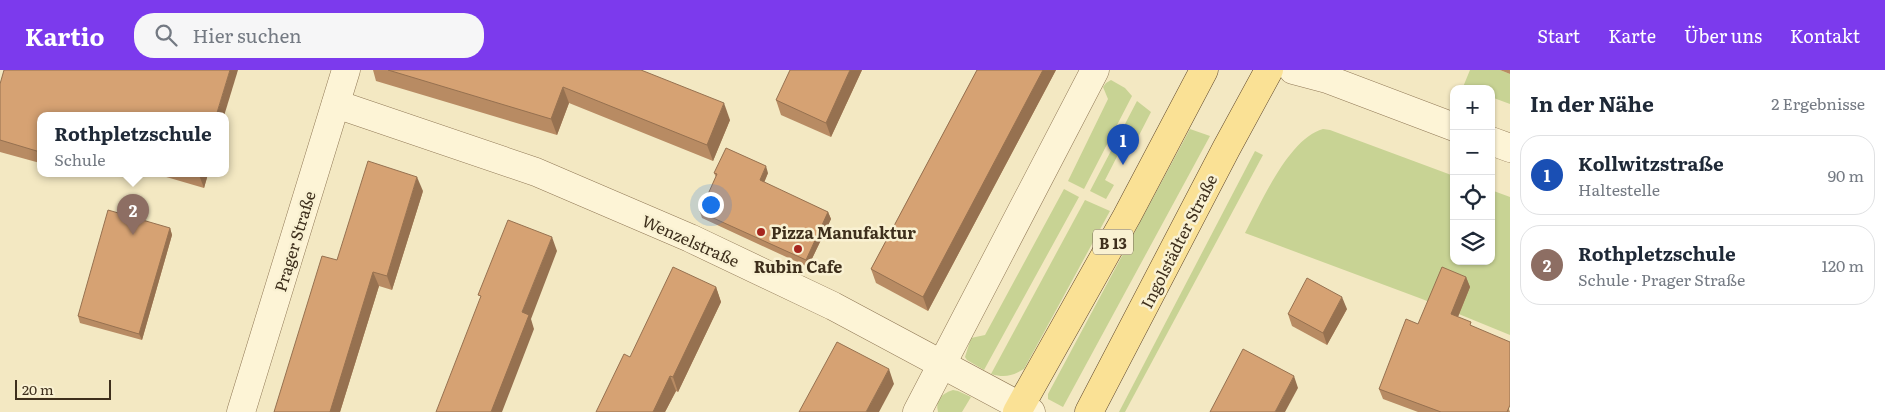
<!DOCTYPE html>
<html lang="de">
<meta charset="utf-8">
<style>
body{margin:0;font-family:Literata,serif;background:#f6f6f7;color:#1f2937}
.controls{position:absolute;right:15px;top:15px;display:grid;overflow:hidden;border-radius:10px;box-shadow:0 1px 4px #0004}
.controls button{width:45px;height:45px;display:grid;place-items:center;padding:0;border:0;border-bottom:1px solid #e0e1e3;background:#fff;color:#1f2937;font:25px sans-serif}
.scale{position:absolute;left:15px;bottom:12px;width:96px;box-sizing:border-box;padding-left:5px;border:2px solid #3e2f1c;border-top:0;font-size:14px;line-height:18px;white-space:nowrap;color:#3e2f1c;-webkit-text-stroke:4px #f9f1d2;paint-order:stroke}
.you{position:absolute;left:710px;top:134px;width:18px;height:18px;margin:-12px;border:4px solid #fff;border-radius:50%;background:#1a73e8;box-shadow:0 0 0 8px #1a73e833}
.badge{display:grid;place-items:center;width:32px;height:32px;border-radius:50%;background:#7c3aed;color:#fff;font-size:16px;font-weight:700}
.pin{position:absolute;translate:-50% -41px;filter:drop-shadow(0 1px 2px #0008)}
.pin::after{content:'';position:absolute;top:26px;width:18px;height:15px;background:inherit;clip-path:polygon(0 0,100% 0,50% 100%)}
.popup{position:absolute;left:37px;top:42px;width:192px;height:65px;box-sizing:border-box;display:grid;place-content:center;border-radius:10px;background:#fff;filter:drop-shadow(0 1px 4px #0005);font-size:16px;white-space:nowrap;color:#747a83}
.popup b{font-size:19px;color:#1f2937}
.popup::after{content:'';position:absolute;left:50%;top:100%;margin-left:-10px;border:10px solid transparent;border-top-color:#fff}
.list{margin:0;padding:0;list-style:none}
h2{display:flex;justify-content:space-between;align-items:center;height:65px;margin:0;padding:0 20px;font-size:21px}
h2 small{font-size:16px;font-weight:400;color:#747a83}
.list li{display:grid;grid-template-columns:32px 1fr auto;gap:15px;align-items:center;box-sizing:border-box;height:80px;margin:0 10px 10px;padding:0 10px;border:1px solid #e0e1e3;border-radius:20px}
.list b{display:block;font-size:19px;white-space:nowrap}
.list p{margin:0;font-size:16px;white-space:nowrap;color:#747a83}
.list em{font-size:16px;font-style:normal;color:#747a83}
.icon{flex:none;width:28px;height:28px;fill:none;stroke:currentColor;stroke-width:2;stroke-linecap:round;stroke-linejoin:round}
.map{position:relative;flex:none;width:1510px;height:342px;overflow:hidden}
header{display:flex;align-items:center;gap:30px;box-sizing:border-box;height:70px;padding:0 25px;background:#7c3aed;color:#fff}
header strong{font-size:24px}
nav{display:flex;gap:28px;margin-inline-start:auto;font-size:18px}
.search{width:350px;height:45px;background:#f6f6f7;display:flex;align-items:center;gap:12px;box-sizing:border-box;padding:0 18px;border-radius:20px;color:#747a83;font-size:19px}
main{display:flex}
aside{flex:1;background:#fff}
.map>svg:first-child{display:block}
.green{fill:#c8d394}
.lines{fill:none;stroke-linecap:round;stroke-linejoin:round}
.street-casing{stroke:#907856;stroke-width:29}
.primary-casing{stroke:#5d452b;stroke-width:29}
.street{stroke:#fdf4d6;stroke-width:28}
.primary{stroke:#fae195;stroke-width:28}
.wall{fill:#b88b63}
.shaded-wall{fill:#967150}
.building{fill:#d6a273;stroke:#967150}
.poi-dot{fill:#a6261f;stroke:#f9f1d2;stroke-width:2}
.labels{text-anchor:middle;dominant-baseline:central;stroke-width:5;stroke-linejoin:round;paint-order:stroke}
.shield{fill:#f9f1d2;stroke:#766953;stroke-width:1}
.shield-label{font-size:15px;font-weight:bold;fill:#3e2f1c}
.poi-label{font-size:16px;font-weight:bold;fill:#3e2f1c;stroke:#f9f1d2;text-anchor:start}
.street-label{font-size:16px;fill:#3e2f1c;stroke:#f9f1d2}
</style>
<header>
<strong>Kartio</strong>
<div class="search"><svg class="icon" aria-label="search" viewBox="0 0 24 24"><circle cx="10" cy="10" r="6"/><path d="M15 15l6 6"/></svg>Hier suchen</div>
<nav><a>Start</a><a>Karte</a><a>Über uns</a><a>Kontakt</a></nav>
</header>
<main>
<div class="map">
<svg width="1510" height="342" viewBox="0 0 1510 342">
<rect width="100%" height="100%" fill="#f3e8c2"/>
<!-- green -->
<g class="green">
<path d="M 1470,0 L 1500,0 L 1510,4 L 1510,34 L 1491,27 L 1491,19 L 1468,19 L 1463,17 Z"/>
<path d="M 1111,10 L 1125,18 L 1132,26 L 1084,119 L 1068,111 L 1108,29 L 1103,17 L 1106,13 Z"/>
<path d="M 1137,31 L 1151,42 L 1133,77 L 1124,73 L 1105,110 L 1114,115 L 1106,129 L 1090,121 Z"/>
<path d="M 1190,59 L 1210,66 L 1063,337 L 1048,329 L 1048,324 Z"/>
<path d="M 1323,59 L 1330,60 L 1454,106 L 1454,191 L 1491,191 L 1491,120 L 1510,127 L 1510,265 L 1422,229 L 1245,163 C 1261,133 1289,68 1323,59 Z"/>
<path d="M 1255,81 L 1263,85 L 1125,342 L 1119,342 Z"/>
<path d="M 1064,119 L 1079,127 L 984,300 L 967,290 L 965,287 L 971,268 L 985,265 Z"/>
<path d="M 1085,130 L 1110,141 L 1024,299 C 1012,306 1005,308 991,304 Z"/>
<path d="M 953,320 L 958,321 L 971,327 L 962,342 L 938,342 C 935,330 941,324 953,320 Z"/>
</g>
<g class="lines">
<defs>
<g id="street">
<path d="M 1293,0 L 1327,9 L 1454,57"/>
<path d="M 336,34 L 536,102 L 690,168 L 833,236 L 1031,342"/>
<path d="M 1491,71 L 1510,78"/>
<path d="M 241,342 L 346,0"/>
<path d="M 917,342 L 1095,0"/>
</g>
<g id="primary">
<path d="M 1017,342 L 1127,146 L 1204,0"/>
<path d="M 1089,342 L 1226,79 L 1269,0"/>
</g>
</defs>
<!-- street casing -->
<use href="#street" class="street-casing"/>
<!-- primary casing -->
<use href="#primary" class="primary-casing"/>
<!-- street -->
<use href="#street" class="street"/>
<!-- primary -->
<use href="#primary" class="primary"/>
</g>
<!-- wall -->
<g class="wall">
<path d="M 373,0 L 641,0 L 730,50 L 713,91 L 569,33 L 557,65 L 376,11 Z"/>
<path d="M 862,0 L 831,67 L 781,45 L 776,30 Z"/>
<path d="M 977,0 L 1056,0 L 928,241 L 876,213 L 871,199 Z"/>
<path d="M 1500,0 L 1510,0 L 1510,4 Z"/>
<path d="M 0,14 L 40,46 L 40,93 L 0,82 Z"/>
<path d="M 714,103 L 768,103 L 764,113 L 828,142 L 831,149 L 808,197 L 702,148 L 700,142 L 716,107 Z"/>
<path d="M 78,104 L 90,104 L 89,107 Z"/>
<path d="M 156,104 L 208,104 L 204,118 Z"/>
<path d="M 423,121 L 392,220 L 379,216 L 340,342 L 274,342 Z"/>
<path d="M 170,158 L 172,165 L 142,270 L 80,253 L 78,246 Z"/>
<path d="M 1466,207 L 1470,217 L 1458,247 L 1472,256 L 1510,342 L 1418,342 L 1383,329 L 1379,319 Z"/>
<path d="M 716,217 L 721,232 L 678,322 L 676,321 L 665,342 L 596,342 Z"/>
<path d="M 1347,239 L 1327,275 L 1292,256 L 1288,244 Z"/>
</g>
<!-- shaded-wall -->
<g class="shaded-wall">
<path d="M 230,0 L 238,0 L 224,46 L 216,46 Z"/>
<path d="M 850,0 L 862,0 L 831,67 L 826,53 Z"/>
<path d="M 1043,0 L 1056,0 L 928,241 L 923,227 Z"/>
<path d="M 563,17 L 569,33 L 557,65 L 551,49 Z"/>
<path d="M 724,33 L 730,50 L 713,91 L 707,75 Z"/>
<path d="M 766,96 L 768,103 L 762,117 L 760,110 Z"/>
<path d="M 200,104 L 208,104 L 204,118 L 199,105 Z"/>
<path d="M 417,107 L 423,121 L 392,220 L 387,206 Z"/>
<path d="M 828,142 L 831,149 L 808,197 L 806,190 Z"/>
<path d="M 170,158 L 172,165 L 142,270 L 139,264 Z"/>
<path d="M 552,167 L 557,181 L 531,249 L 534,259 L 502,342 L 491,342 L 522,242 Z"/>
<path d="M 373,202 L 379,216 L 340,342 L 330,342 Z"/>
<path d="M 1466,207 L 1470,217 L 1455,254 L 1451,244 Z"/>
<path d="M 716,217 L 721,232 L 678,322 L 673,307 Z"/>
<path d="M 1342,227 L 1347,239 L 1327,275 L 1323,263 Z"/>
<path d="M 889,299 L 894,314 L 879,342 L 866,342 Z"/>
<path d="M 670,306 L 676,321 L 665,342 L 653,342 Z"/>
<path d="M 1294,306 L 1298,318 L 1285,342 L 1275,342 Z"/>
</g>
<!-- building -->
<g class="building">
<path d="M 4,0 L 230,0 L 216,46 L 40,46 L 40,82 L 0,70 L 0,14 Z"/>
<path d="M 388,0 L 641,0 L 724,33 L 707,75 L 563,17 L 551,49 Z"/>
<path d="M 790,0 L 850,0 L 826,53 L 776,30 Z"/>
<path d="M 977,0 L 1043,0 L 923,227 L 871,199 Z"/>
<path d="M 726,78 L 766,96 L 760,110 L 828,142 L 806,190 L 700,142 L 717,104 L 714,103 Z"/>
<path d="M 368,91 L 417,107 L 387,206 L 373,202 L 330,342 L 274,342 L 322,186 L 337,190 Z"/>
<path d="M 108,140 L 170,158 L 139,264 L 78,246 Z"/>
<path d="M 508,150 L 552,167 L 522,242 L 529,245 L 491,342 L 436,342 L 481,226 L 478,225 Z"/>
<path d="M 673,197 L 716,217 L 673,307 L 670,306 L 653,342 L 596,342 L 624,284 L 630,287 Z"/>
<path d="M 1442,197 L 1466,207 L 1451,244 L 1471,252 L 1470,255 L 1510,272 L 1510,335 L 1507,342 L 1441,342 L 1379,319 L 1406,249 L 1418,254 Z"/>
<path d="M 1307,208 L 1342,227 L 1323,263 L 1288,244 Z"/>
<path d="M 837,272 L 889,299 L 866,342 L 799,342 Z"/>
<path d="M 1243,279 L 1294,306 L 1275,342 L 1210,342 Z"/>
</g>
<!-- markers -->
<g class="poi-dot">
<circle cx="761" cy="162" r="5"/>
<circle cx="798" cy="179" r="5"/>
</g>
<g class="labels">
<!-- shield labels -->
<rect class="shield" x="1093" y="159.5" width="40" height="25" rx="4"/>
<g class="shield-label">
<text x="1113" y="172">B 13</text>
</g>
<!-- poi labels -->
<g class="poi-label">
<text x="771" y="162">Pizza Manufaktur</text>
<text x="798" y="196" text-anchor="middle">Rubin Cafe</text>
</g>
<!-- street labels -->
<g class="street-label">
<text transform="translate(691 170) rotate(24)">Wenzelstraße</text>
<text transform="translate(294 171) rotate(-73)">Prager Straße</text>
<text transform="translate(1178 171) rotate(-63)">Ingolstädter Straße</text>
</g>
</g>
</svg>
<div class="controls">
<button>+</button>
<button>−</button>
<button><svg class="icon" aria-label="locate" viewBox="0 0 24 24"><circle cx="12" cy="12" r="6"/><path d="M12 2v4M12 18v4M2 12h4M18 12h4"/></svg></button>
<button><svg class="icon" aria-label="layers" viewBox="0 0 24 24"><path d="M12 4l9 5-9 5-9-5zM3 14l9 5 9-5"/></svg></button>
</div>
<div class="scale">20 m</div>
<div class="you"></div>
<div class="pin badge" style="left:1123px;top:95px;background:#1a4fb4">1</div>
<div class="pin badge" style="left:133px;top:165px;background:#8d6e63">2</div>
<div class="popup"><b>Rothpletzschule</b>Schule</div>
</div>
<aside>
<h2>In der Nähe<small>2 Ergebnisse</small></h2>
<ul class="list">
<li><span class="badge" style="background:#1a4fb4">1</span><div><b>Kollwitzstraße</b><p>Haltestelle</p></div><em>90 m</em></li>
<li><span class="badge" style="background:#8d6e63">2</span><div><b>Rothpletzschule</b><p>Schule · Prager Straße</p></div><em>120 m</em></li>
</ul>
</aside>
</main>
